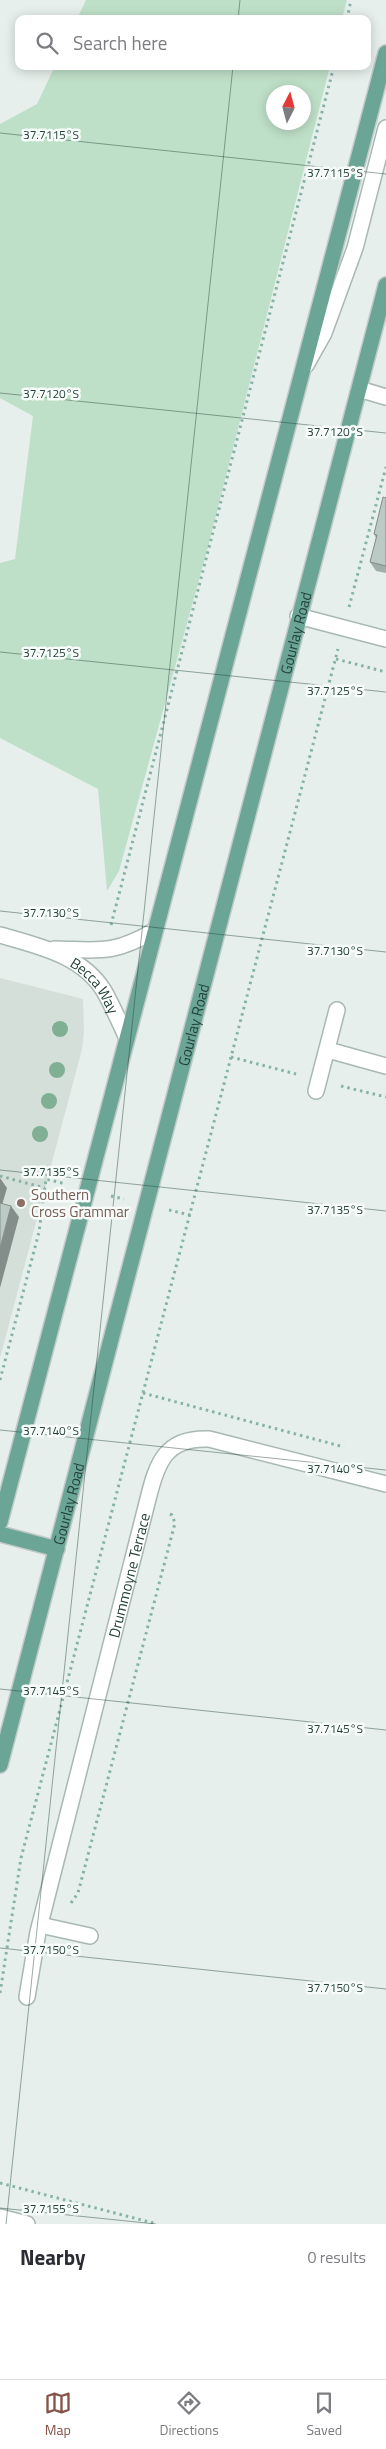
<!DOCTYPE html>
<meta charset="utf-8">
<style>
body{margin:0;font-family:"Titillium Web",sans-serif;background:#f7f7f7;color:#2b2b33}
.compass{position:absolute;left:266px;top:85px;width:45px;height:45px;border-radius:50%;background:#fff;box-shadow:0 2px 12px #0003;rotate:6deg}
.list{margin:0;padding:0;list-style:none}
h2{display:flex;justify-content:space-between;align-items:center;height:65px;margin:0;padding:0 20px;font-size:21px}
h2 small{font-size:16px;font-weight:400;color:#7c7c81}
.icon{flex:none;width:28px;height:28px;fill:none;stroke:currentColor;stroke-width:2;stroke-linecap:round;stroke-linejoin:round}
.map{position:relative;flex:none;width:386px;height:2224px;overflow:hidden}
.search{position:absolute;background:#fff;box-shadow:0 2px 12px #0003;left:15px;right:15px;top:15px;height:55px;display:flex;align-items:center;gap:12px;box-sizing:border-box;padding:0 18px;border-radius:10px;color:#7c7c81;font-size:19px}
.sheet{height:155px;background:#fff}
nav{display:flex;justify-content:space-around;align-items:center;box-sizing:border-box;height:70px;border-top:1px solid #e1e1e2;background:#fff;font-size:14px;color:#7c7c81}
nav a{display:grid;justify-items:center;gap:2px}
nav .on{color:#855347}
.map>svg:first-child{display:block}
.built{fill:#d4dfda}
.green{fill:#bfe0c8;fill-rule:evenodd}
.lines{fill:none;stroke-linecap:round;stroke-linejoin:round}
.minor-casing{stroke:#a8b8b2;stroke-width:18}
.major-casing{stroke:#c2cac8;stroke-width:18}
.path{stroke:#86b3a5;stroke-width:3;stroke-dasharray:2.5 4;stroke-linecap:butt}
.minor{stroke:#fff;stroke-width:15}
.major{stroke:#6aa596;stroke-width:15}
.tree{fill:#80af93}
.wall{fill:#a1aea9}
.shaded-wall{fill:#838d89}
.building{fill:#bbcac4;stroke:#838d89}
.ticks{fill:none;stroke:#24423a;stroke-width:1;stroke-opacity:0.45}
.education-dot{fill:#8d6e63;stroke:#f7fbf9;stroke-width:2}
.labels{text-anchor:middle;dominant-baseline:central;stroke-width:5;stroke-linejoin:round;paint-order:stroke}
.street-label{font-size:15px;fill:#24423a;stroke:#f7fbf9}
.education-label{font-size:15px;fill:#785e54;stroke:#f7fbf9;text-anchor:start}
.ticks-label{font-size:12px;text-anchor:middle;fill:#24423a;stroke:#f7fbf9;stroke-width:5;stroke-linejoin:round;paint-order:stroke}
</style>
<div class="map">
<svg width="386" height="2224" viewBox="0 0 386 2224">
<rect width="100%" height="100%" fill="#e6efeb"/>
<!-- built -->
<path class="built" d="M 0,978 L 83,999 L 84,1032 L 82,1049 L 0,1358 Z"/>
<!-- green -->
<g class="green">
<path d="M 86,0 L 347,0 L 342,19 L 77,19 Z"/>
<path d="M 55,66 L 330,66 L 208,547 L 119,871 L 107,891 L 98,789 L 0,738 L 0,563 L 15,559 L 33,416 L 0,398 L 0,124 L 37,104 ZM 274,92 L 304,92 L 304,122 L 274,122 Z"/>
</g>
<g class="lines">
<defs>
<g id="minor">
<path d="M 306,365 L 324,333 L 355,248 L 386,128"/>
<path d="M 359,389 L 386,397"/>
<path d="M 298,616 L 386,639"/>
<path id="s1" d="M 0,935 C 38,946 82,955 104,991 C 112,1005 119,1021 126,1036"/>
<path d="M 54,949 C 100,950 112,955 154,931"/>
<path d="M 328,1050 L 386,1066"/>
<path d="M 316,1091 L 337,1010"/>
<path d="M 40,1925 L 90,1936"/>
<path id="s2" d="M 27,1997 L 38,1932 L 148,1499 C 157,1462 166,1437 209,1439 L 386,1484"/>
<path d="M 0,2217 L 27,2224"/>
</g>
<g id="major">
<path d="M 0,1522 L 386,53"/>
<path d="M 0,1534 L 57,1549"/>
<path id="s3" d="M 0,1765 L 386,285"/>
</g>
</defs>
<!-- minor casing -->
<use href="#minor" class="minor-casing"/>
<!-- major casing -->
<use href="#major" class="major-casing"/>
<!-- path -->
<g class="path">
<path d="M 347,19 L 351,0"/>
<path d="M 349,607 L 386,467"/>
<path d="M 336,659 L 386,672"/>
<path d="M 111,925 L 334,66"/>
<path d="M 231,1057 L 296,1074"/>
<path d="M 341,1086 L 386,1097"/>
<path d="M 0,1176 L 45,1188"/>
<path d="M 111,1196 L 124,1199"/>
<path d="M 169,1210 L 190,1215"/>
<path d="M 0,1380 L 39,1232 L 46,1179 L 66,1184"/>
<path d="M 143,1393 L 344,1447"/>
<path d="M 71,1903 L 78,1893 L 175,1523 L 172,1515 L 167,1513"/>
<path d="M 0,1993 L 21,1858 L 338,649"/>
<path d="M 0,2183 L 157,2224"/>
</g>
<!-- minor -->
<use href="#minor" class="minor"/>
<!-- major -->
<use href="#major" class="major"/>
</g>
<!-- trees -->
<g class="tree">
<circle cx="60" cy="1029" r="8"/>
<circle cx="57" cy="1070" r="8"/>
<circle cx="49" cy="1101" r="8"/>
<circle cx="40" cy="1134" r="8"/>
</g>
<!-- wall -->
<path class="wall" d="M 386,498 L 386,573 L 376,571 L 370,562 L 376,538 L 374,534 Z"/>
<!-- shaded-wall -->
<g class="shaded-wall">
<path d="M 0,1178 L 7,1188 L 0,1212 Z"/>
<path d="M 11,1206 L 19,1217 L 0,1288 L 0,1248 Z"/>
</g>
<!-- building -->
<g class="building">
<path d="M 383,497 L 386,498 L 386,566 L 370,562 L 377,535 L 374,534 Z"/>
<path d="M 0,1203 L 11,1206 L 0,1248 Z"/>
</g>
<!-- ticks -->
<path class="ticks" d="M 238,19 L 240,0M 0,133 L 386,174M 0,393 L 386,433M 0,652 L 386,692M 0,911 L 386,952M 0,1170 L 386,1211M 0,1430 L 386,1470M 0,1689 L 386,1730M 0,1948 L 386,1989M 0,2208 L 156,2224M 6,2224 L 233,66"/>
<!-- markers -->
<circle class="education-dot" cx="21" cy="1203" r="5"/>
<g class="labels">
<!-- street labels -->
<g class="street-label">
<text stroke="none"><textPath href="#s3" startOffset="1170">Gourlay Road</textPath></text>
<text stroke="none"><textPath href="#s1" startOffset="111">Becca Way</textPath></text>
<text stroke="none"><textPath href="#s3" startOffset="765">Gourlay Road</textPath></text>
<text stroke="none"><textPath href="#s3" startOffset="270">Gourlay Road</textPath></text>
<text stroke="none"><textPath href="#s2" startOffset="434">Drummoyne Terrace</textPath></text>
</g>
<!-- education labels -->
<g class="education-label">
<text x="31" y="1194">Southern<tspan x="31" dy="17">Cross Grammar</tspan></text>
</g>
</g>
<g class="ticks-label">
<text x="51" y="139">37.7115°S</text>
<text x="335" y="177">37.7115°S</text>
<text x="51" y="398">37.7120°S</text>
<text x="335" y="436">37.7120°S</text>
<text x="51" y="657">37.7125°S</text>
<text x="335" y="695">37.7125°S</text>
<text x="51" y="917">37.7130°S</text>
<text x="335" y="955">37.7130°S</text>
<text x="51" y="1176">37.7135°S</text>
<text x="335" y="1214">37.7135°S</text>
<text x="51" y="1435">37.7140°S</text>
<text x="335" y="1473">37.7140°S</text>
<text x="51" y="1695">37.7145°S</text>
<text x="335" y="1733">37.7145°S</text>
<text x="51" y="1954">37.7150°S</text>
<text x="335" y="1992">37.7150°S</text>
<text x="51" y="2213">37.7155°S</text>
</g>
</svg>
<svg class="compass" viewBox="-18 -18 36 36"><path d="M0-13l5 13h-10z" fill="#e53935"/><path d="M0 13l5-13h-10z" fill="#7c7c81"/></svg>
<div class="search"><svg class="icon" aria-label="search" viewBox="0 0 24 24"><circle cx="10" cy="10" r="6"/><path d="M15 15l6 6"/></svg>Search here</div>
</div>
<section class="sheet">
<h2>Nearby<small>0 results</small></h2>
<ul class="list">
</ul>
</section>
<nav>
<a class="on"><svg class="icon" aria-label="map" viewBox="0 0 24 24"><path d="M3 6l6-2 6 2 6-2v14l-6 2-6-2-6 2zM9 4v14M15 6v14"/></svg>Map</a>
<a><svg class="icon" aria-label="directions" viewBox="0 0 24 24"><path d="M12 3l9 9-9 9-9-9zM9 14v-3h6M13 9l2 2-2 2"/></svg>Directions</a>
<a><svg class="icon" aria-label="saved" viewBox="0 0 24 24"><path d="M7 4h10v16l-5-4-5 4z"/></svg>Saved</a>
</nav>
